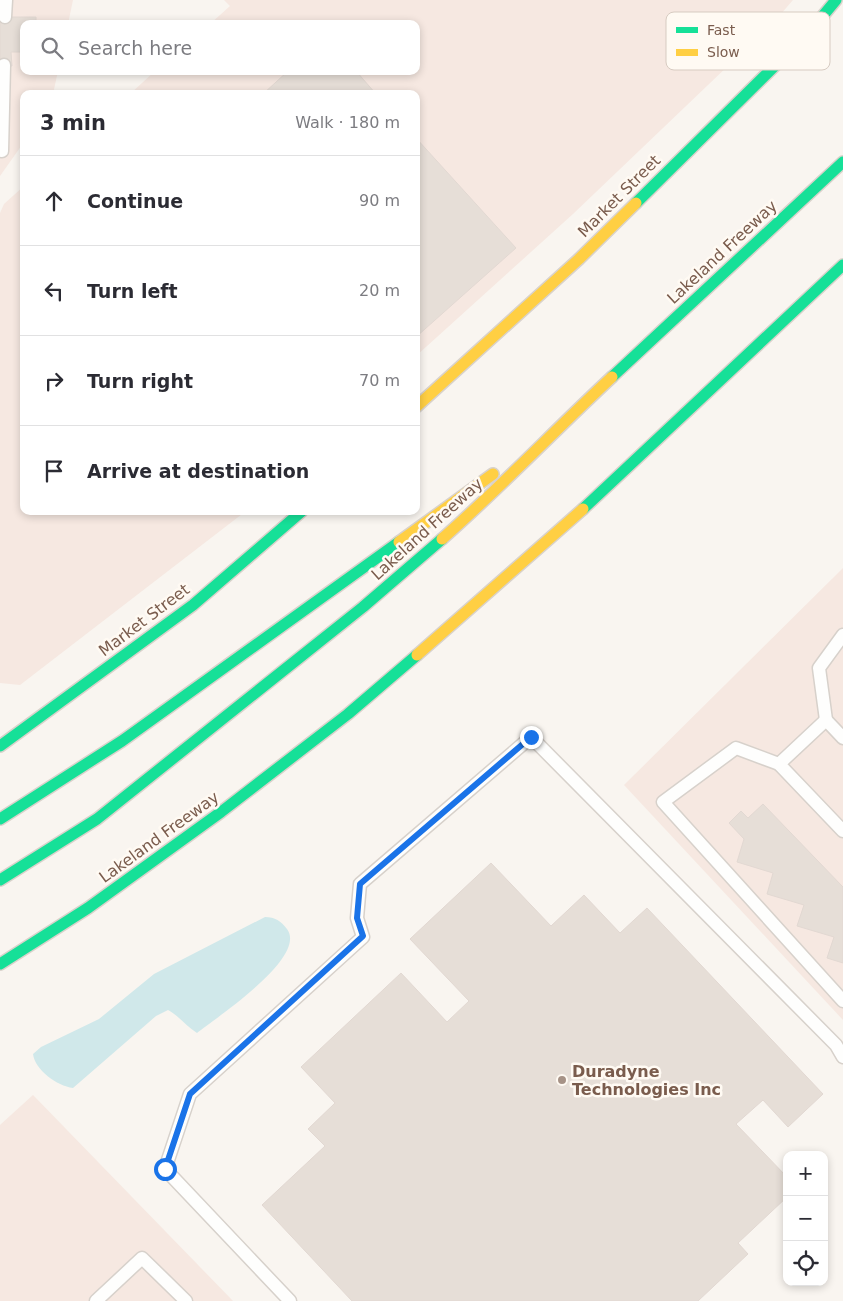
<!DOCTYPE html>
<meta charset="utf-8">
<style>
body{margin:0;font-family:"DejaVu Sans",sans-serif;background:#f7f7f7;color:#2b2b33}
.controls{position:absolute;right:15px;bottom:15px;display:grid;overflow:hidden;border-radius:10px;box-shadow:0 2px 8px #0003}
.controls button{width:45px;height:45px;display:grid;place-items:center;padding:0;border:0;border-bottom:1px solid #e1e1e2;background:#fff;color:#2b2b33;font:25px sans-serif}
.stop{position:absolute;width:15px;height:15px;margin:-11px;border:4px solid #1a73e8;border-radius:50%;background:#fff}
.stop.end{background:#1a73e8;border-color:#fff;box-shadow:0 1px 5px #0008}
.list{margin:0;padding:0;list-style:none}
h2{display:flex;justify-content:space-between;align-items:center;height:65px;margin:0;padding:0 20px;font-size:21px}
h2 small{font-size:16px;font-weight:400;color:#7c7c81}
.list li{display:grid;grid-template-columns:32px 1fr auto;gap:15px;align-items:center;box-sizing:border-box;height:90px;padding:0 20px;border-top:1px solid #e1e1e2}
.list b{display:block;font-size:19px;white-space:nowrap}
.list em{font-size:16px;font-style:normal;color:#7c7c81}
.icon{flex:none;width:28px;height:28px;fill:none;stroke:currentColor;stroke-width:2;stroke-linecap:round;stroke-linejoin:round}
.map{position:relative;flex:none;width:843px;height:1301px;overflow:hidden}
.search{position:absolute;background:#fff;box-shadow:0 2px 8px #0003;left:20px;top:20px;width:400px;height:55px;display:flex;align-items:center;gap:12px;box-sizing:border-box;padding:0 18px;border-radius:10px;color:#7c7c81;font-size:19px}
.panel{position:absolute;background:#fff;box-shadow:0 2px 8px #0003;left:20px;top:90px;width:400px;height:425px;border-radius:10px}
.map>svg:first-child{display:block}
.commercial{fill:#f6e8e1}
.water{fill:#d0e8ea}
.building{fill:#e6ded7;stroke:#e2d8d2}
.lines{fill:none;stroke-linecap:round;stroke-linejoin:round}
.lane-casing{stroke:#d7d1cb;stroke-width:15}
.fast-casing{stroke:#d9d2cb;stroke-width:14}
.slow-casing{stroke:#d9d2cb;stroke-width:14}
.lane{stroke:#fefefd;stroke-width:12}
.fast{stroke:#16e098;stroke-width:11}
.slow{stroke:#ffcf43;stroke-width:11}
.route{stroke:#1a73e8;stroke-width:6}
.poi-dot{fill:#a69286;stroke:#fffaf3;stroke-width:2}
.labels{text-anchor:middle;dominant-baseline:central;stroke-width:5;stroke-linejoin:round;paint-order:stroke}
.street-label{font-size:16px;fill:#7a5c4d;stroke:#fffaf3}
.poi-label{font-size:16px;font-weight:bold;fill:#7a5c4d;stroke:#fffaf3;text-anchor:start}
.key{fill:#fffaf3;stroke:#d7cbc1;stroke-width:1}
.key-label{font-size:14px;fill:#7a5c4d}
</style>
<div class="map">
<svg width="843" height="1301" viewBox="0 0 843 1301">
<rect width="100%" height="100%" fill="#f9f5f0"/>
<!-- commercial -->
<g class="commercial">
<path d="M 0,0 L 73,0 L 68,24 L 24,24 L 24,71 L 58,71 L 53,94 L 24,94 L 24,142 L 0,176 Z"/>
<path d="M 224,0 L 793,0 L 774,22 L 573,214 L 416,356 L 416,94 L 130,94 L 155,71 L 416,71 L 416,24 L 210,24 L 230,6 Z"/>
<path d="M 24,186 L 24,511 L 246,511 L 20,685 L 0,683 L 0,213 L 4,204 Z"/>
<path d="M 843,568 L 843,1020 L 624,785 Z"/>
<path d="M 33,1095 L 233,1301 L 0,1301 L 0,1125 Z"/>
</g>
<!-- water -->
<path class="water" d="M 265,917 C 275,917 281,921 287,929 C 308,957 216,1018 197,1033 C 186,1026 179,1016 168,1010 L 156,1016 L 73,1088 C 57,1086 35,1070 33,1054 L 41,1047 L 99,1019 L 154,974 Z"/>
<!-- building -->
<g class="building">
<path d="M 0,17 L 36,17 L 36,24 L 24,24 L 24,52 L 11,52 L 12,66 L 0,65 Z"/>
<path d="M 288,71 L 356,71 L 376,94 L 263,94 Z"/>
<path d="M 416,138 L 516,248 L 416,337 Z"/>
<path d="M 763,804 L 843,887 L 843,963 L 827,958 L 834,937 L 797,926 L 804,905 L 767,894 L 773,873 L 737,862 L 744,839 L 729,823 L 741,811 L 748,818 Z"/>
<path d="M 491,863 L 551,926 L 584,895 L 620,933 L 647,908 L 823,1094 L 788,1127 L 763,1100 L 736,1124 L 787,1177 L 787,1197 L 738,1243 L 748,1254 L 698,1301 L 352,1301 L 262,1205 L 325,1146 L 308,1129 L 335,1103 L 301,1067 L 401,973 L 447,1022 L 469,1001 L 410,939 Z"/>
</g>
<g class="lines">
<defs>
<g id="lane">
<path d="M 5,17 L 6,0"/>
<path d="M 2,151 L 4,65"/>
<path d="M 826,720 L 819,668 L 843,635"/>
<path d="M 843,738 L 826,720 L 779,764 L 843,831"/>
<path d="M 779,764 L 736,748 L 663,802 L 843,1001"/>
<path d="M 96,1301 L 142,1258 L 186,1301"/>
<path d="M 290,1301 L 165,1169 L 190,1094 L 363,937 L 357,918 L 360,884 L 531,737 L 836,1045 L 843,1057"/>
</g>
<g id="fast">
<path d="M 636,203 L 812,29 L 836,0"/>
<path d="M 612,377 L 843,162"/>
<path d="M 583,509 L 843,265"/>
<path d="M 0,746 L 193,605 L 302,511"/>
<path d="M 0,819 L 122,741 L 399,542"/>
<path d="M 0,880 L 97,819 L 363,607 L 442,539"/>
<path d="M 0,964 L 88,908 L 221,812 L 348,714 L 417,655"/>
</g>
<g id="slow">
<path d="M 416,407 L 579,259 L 636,203"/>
<path d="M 442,539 C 501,487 555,430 612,377"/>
<path d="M 399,542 L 493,474"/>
<path d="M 417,655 L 583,509"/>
</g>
</defs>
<!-- lane casing -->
<use href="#lane" class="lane-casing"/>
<!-- fast casing -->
<use href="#fast" class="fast-casing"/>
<!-- slow casing -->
<use href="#slow" class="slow-casing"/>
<!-- lane -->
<use href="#lane" class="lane"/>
<!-- fast -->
<use href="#fast" class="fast"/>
<!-- slow -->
<use href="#slow" class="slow"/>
</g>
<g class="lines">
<!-- route -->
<path class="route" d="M 165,1169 L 190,1094 L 363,936 L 357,918 L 360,884 L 531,737"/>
</g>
<!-- markers -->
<circle class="poi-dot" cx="562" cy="1080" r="5"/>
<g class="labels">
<!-- street labels -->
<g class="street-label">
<text transform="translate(619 196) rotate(-45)">Market Street</text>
<text transform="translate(722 252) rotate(-43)">Lakeland Freeway</text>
<text transform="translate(427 529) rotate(-42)">Lakeland Freeway</text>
<text transform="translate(144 620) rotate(-37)">Market Street</text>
<text transform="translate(159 837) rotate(-36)">Lakeland Freeway</text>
</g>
<!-- poi labels -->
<g class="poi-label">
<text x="572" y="1071">Duradyne<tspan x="572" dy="18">Technologies Inc</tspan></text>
</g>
</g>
<!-- legend -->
<rect x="666" y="12" width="164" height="58" rx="8" class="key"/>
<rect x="676" y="27" width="22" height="6" fill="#16e098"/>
<rect x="676" y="49" width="22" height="7" fill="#ffcf43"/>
<g class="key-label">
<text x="707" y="35">Fast</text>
<text x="707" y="57">Slow</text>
</g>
</svg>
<div class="controls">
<button>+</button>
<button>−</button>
<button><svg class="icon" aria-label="locate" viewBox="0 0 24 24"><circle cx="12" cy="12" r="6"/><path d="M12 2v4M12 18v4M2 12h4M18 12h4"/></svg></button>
</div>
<div class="stop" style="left:165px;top:1169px"></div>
<div class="stop end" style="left:531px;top:737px"></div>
<div class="search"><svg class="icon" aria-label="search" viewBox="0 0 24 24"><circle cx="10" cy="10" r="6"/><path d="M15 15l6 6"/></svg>Search here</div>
<section class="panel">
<h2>3 min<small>Walk · 180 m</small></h2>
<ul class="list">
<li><svg class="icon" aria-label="ahead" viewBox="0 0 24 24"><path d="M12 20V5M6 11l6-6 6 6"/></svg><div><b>Continue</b></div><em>90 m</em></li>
<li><svg class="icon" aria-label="left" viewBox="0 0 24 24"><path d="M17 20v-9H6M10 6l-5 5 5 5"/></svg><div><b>Turn left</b></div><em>20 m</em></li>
<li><svg class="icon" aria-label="right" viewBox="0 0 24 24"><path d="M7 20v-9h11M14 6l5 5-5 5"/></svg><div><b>Turn right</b></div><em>70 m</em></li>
<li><svg class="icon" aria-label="arrive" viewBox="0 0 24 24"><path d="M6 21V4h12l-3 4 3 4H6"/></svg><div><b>Arrive at destination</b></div></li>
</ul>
</section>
</div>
